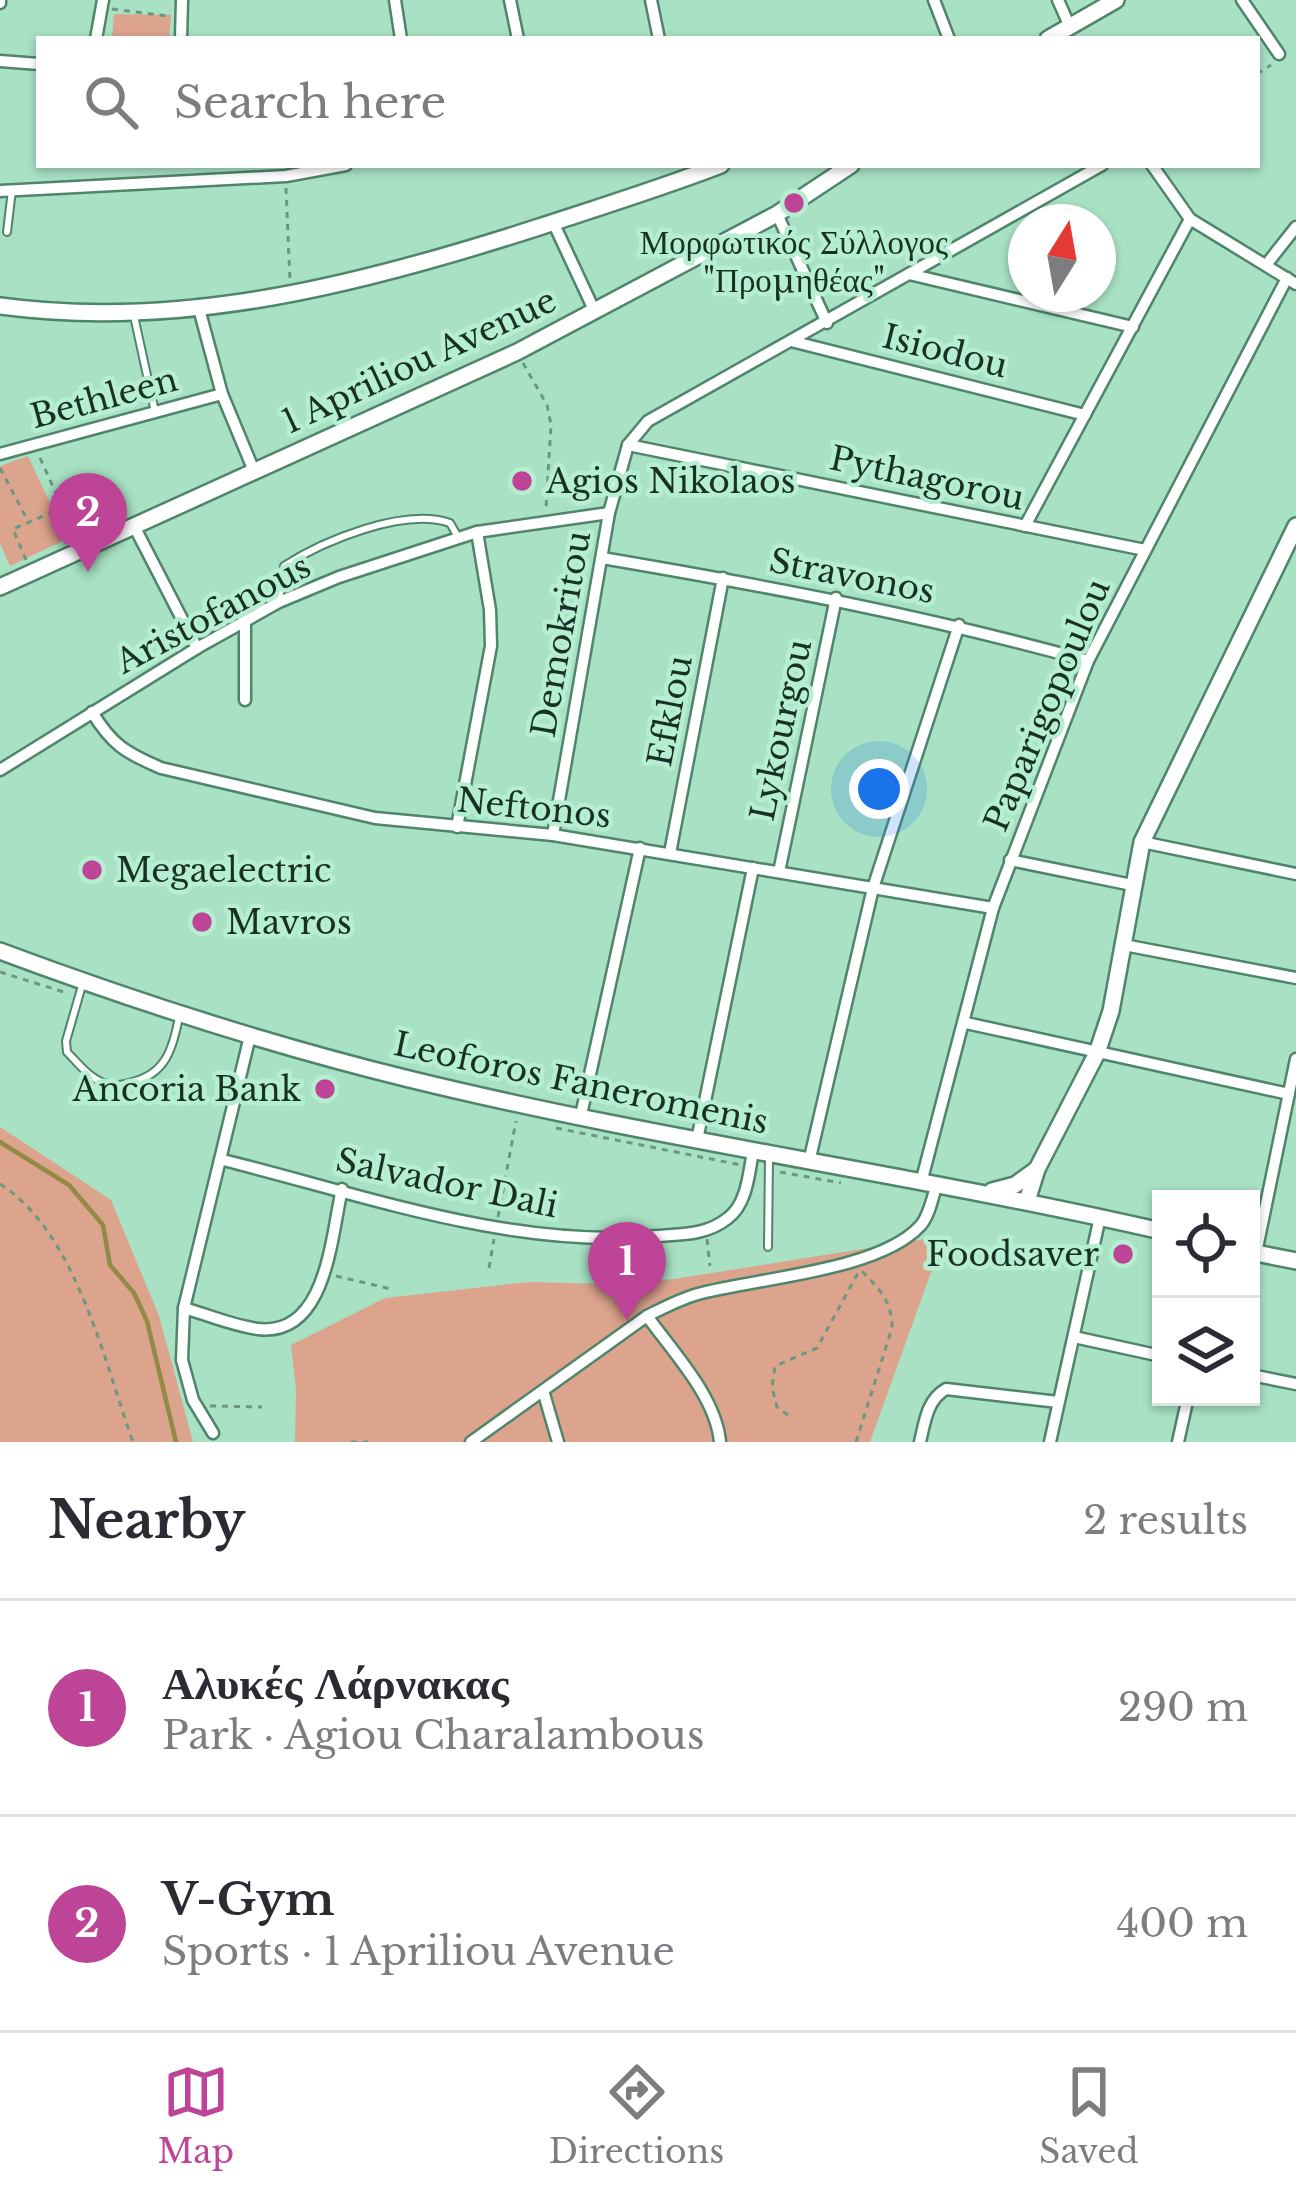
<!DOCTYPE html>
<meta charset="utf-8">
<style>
body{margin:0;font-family:"Libre Baskerville",serif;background:#f7f7f7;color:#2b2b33}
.controls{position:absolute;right:36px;bottom:36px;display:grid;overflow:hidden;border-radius:0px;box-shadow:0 3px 9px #0004}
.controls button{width:108px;height:108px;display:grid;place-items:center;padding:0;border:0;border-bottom:3px solid #e1e1e2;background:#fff;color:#2b2b33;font:60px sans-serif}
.compass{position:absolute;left:1008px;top:204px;width:108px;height:108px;border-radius:50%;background:#fff;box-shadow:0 3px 9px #0004;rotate:11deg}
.you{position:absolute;left:879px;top:789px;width:42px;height:42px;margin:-30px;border:9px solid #fff;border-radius:50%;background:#1a73e8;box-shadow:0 0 0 18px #1a73e833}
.badge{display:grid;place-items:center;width:78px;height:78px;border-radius:50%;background:#be4497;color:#fff;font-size:39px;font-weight:700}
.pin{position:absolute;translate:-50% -99px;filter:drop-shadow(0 3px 6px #0008)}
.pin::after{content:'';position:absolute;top:63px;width:42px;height:36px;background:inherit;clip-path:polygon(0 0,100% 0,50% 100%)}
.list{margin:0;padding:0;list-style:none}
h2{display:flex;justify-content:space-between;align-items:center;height:156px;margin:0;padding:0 48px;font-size:51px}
h2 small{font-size:39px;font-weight:400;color:#7c7c81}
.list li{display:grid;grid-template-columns:78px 1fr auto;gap:36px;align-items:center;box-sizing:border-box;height:216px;padding:0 48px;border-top:3px solid #e1e1e2}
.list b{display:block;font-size:45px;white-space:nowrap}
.list p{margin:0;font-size:39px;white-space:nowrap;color:#7c7c81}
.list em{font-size:39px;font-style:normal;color:#7c7c81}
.icon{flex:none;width:66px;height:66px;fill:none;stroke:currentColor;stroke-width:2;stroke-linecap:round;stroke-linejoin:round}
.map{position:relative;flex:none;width:1296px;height:1442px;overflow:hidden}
.search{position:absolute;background:#fff;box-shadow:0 3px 9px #0004;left:36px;right:36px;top:36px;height:132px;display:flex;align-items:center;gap:30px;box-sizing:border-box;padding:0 42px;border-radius:0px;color:#7c7c81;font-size:45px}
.sheet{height:588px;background:#fff}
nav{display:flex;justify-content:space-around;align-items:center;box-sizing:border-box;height:168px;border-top:3px solid #e1e1e2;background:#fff;font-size:33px;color:#7c7c81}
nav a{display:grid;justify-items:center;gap:6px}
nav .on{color:#be4497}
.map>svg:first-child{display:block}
.green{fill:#dca38d}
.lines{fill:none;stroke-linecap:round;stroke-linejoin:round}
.stream{stroke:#938a46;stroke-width:4.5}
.lane-casing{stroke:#4f856b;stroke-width:10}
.street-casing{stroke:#4f856b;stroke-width:15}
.secondary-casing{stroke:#4f856b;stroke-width:20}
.path{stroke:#6c9782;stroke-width:3;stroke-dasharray:6 6;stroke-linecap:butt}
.lane{stroke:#fff;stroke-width:6}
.street{stroke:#fff;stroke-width:10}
.secondary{stroke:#fff;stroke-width:15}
.poi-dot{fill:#be4497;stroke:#b5eed1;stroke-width:4.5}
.labels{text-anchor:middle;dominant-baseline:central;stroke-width:9;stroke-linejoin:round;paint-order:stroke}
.poi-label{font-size:33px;fill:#193025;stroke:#b5eed1;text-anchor:start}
.street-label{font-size:33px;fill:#193025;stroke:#b5eed1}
</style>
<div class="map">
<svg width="1296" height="1442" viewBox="0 0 1296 1442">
<rect width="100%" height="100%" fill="#a8e1c4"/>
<!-- green -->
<g class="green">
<path d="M 114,14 L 171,15 L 169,39 L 112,39 Z"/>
<path d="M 28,456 L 67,539 L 10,566 L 0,543 L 0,466 Z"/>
<path d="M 0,1127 L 111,1200 L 159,1316 L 193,1442 L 0,1442 Z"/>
<path d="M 944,1236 L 870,1442 L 295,1442 L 296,1389 L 291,1345 L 385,1298 L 529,1282 L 608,1284 L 674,1279 Z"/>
</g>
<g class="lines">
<!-- stream -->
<path class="stream" d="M 0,1142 L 69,1185 L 103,1225 L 110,1265 L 134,1293 L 147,1321 L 176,1442"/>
<defs>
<g id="lane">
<path d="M 7,232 L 12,190"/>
<path d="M 134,316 L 155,412"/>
<path d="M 279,599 L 284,566 C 323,541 404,507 450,523 L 458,537"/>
<path d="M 83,982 L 66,1041 L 67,1052 C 78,1063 89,1078 104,1083 C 114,1087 122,1085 132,1082 C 166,1074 173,1048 179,1017"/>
<path d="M 768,1247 L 769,1157"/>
</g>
<g id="street">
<path d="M 395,0 L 401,39"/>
<path d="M 510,0 L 518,39"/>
<path d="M 651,0 L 659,39"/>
<path d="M 934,0 L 949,39"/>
<path d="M 1058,0 L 1070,27"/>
<path d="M 1242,0 L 1279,54"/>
<path d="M 0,3 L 0,0"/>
<path d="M 96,39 L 103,0"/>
<path d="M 181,39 L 182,0"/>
<path d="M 0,61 L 39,64"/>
<path d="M 1152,165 L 1190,219 L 1296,284"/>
<path d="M 0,191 L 286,176 L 346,165"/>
<path d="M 777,214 L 827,323"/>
<path d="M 553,222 L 595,312"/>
<path d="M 1266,265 L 1296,227"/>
<path d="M 909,274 L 1133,327"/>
<path d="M 198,305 L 222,394 L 254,471"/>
<path d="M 791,341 L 1085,415"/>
<path d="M 628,445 L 1145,550"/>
<path d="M 0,454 L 222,394"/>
<path d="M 134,526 L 197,648"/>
<path d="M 1025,526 L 1190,219"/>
<path d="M 602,558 C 767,586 927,616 1088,661"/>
<path d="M 245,700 L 245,621"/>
<path d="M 92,712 C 112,745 126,753 161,768 L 375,818 L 553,835 L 993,908"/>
<path d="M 0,770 L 197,648 L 279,602 L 339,577 L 477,532 L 609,513"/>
<path d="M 457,827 L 491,646 L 490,610 L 477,532"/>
<path d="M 553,835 L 609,513 L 628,445 L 648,421 L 1102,165"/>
<path d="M 1142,842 L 1296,874"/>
<path d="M 670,853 L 723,578"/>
<path d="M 1010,860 L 1132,885"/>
<path d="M 779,872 L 836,598"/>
<path d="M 1124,945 L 1296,978"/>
<path d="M 966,1023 L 1289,1094"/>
<path d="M 581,1115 L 640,848"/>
<path d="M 697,1140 L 753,868"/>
<path d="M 223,1160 C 364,1195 511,1249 658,1236 C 683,1234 707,1235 728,1218 C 747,1204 749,1173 753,1151"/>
<path d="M 809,1162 L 873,888 L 959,625"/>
<path d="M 922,1179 L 993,908 L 1088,661 L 1287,278"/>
<path d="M 1256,1253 L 1296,1059"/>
<path d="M 184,1308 C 208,1315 234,1326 258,1329 C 327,1337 331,1236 342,1189"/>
<path d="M 647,1316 C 673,1352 716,1397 720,1442"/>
<path d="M 1074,1337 L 1161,1356"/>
<path d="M 1251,1375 L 1296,1384"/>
<path d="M 544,1394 L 558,1442"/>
<path d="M 213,1433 L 193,1400 L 182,1360 L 184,1308 L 250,1036"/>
<path d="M 471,1442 L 647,1316 C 663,1308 680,1299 698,1294 C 756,1278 879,1271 920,1226 C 929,1217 933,1196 937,1183"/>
<path d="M 920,1442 C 925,1421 927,1400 946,1389 L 1058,1402"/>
<path d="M 1050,1442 L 1100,1217"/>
<path d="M 1178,1442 L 1188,1397"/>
</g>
<g id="secondary">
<path d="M 1048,39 L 1116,0"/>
<path d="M 0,306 C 183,331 366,283 539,227 C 600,207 661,188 721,165"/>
<path d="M 0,587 L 517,352 L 777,214 L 851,165"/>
<path d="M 0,951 C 134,1001 270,1045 409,1079 C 658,1140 912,1174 1161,1231"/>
<path d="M 992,1191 L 1015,1185 L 1037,1169"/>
<path d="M 1027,1201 L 1037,1169 L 1097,1053 L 1111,1011 L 1142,842 L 1296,526"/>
<path d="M 1251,1252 L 1296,1261"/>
</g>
</defs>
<!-- lane casing -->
<use href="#lane" class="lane-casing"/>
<!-- street casing -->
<use href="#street" class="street-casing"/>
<!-- secondary casing -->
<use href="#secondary" class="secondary-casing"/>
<!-- path -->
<g class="path">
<path d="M 112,9 L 168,16"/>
<path d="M 1257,74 L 1271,65"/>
<path d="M 286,188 L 290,281"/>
<path d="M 523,363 L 547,405 L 551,425 L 546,508"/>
<path d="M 40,458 L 76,537"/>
<path d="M 0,468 L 28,521"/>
<path d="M 26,560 L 13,529 L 50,513 L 61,541"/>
<path d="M 0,972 L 67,993"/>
<path d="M 556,1128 L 741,1165"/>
<path d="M 780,1172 L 841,1183"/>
<path d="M 0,1184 C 76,1232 104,1361 133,1442"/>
<path d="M 498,1217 L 516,1121"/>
<path d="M 707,1239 L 710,1266"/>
<path d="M 649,1251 L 651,1274"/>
<path d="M 489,1268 L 494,1239"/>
<path d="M 336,1276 L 391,1289"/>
<path d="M 210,1406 L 262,1407"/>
<path d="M 788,1415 L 777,1407 L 772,1387 L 775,1366 L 817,1348 L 859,1271"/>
<path d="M 351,1442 L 368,1442"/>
<path d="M 856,1442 L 892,1328 C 892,1300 879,1289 860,1269"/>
</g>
<!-- lane -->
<use href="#lane" class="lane"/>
<!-- street -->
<use href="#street" class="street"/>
<!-- secondary -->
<use href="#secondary" class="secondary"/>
</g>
<!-- markers -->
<g class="poi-dot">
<circle cx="794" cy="203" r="12"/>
<circle cx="522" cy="481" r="12"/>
<circle cx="92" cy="870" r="12"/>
<circle cx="202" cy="922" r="12"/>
<circle cx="325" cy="1089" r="12"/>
<circle cx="1123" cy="1254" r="12"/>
</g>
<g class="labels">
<!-- poi labels -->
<g class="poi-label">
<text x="794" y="242" text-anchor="middle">Μορφωτικός Σύλλογος<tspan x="794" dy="38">"Προμηθέας"</tspan></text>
<text x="546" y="481">Agios Nikolaos</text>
<text x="116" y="870">Megaelectric</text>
<text x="226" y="922">Mavros</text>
<text x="301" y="1089" text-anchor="end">Ancoria Bank</text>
<text x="1099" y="1254" text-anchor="end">Foodsaver</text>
</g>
<!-- street labels -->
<g class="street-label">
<text transform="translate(945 351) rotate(14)">Isiodou</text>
<text transform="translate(419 361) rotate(-25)">1 Apriliou Avenue</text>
<text transform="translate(104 398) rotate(-15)">Bethleen</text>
<text transform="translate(927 478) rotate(12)">Pythagorou</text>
<text transform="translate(852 576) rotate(11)">Stravonos</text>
<text transform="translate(213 614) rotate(-28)">Aristofanous</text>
<text transform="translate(561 634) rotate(-80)">Demokritou</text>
<text transform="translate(1047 705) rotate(-67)">Paparigopoulou</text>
<text transform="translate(670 711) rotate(-79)">Efklou</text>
<text transform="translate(781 730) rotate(-78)">Lykourgou</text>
<text transform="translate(534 808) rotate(6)">Neftonos</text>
<text transform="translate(581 1083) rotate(12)">Leoforos Faneromenis</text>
<text transform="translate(447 1183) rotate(12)">Salvador Dali</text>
</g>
</g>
</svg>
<div class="controls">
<button><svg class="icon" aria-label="locate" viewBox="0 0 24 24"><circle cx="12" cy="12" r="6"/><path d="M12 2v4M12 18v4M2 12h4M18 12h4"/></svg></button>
<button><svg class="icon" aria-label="layers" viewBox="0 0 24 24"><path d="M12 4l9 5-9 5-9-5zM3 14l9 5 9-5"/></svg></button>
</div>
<svg class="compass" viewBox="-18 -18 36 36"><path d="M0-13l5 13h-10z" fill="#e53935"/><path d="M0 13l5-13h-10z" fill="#7c7c81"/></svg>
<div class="you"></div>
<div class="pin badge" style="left:627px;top:1321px">1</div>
<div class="pin badge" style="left:88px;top:572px">2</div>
<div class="search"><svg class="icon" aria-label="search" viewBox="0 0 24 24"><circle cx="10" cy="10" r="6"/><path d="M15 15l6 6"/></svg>Search here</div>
</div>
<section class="sheet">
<h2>Nearby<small>2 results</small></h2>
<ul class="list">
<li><span class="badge">1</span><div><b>Αλυκές Λάρνακας</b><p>Park · Agiou Charalambous</p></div><em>290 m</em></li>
<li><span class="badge">2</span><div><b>V-Gym</b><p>Sports · 1 Apriliou Avenue</p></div><em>400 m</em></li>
</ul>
</section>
<nav>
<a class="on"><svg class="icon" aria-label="map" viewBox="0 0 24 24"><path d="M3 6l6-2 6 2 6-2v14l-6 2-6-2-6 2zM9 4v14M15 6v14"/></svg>Map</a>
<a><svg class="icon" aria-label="directions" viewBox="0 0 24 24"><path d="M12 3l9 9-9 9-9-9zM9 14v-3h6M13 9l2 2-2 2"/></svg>Directions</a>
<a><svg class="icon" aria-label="saved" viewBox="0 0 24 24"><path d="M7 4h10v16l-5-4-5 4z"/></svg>Saved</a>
</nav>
